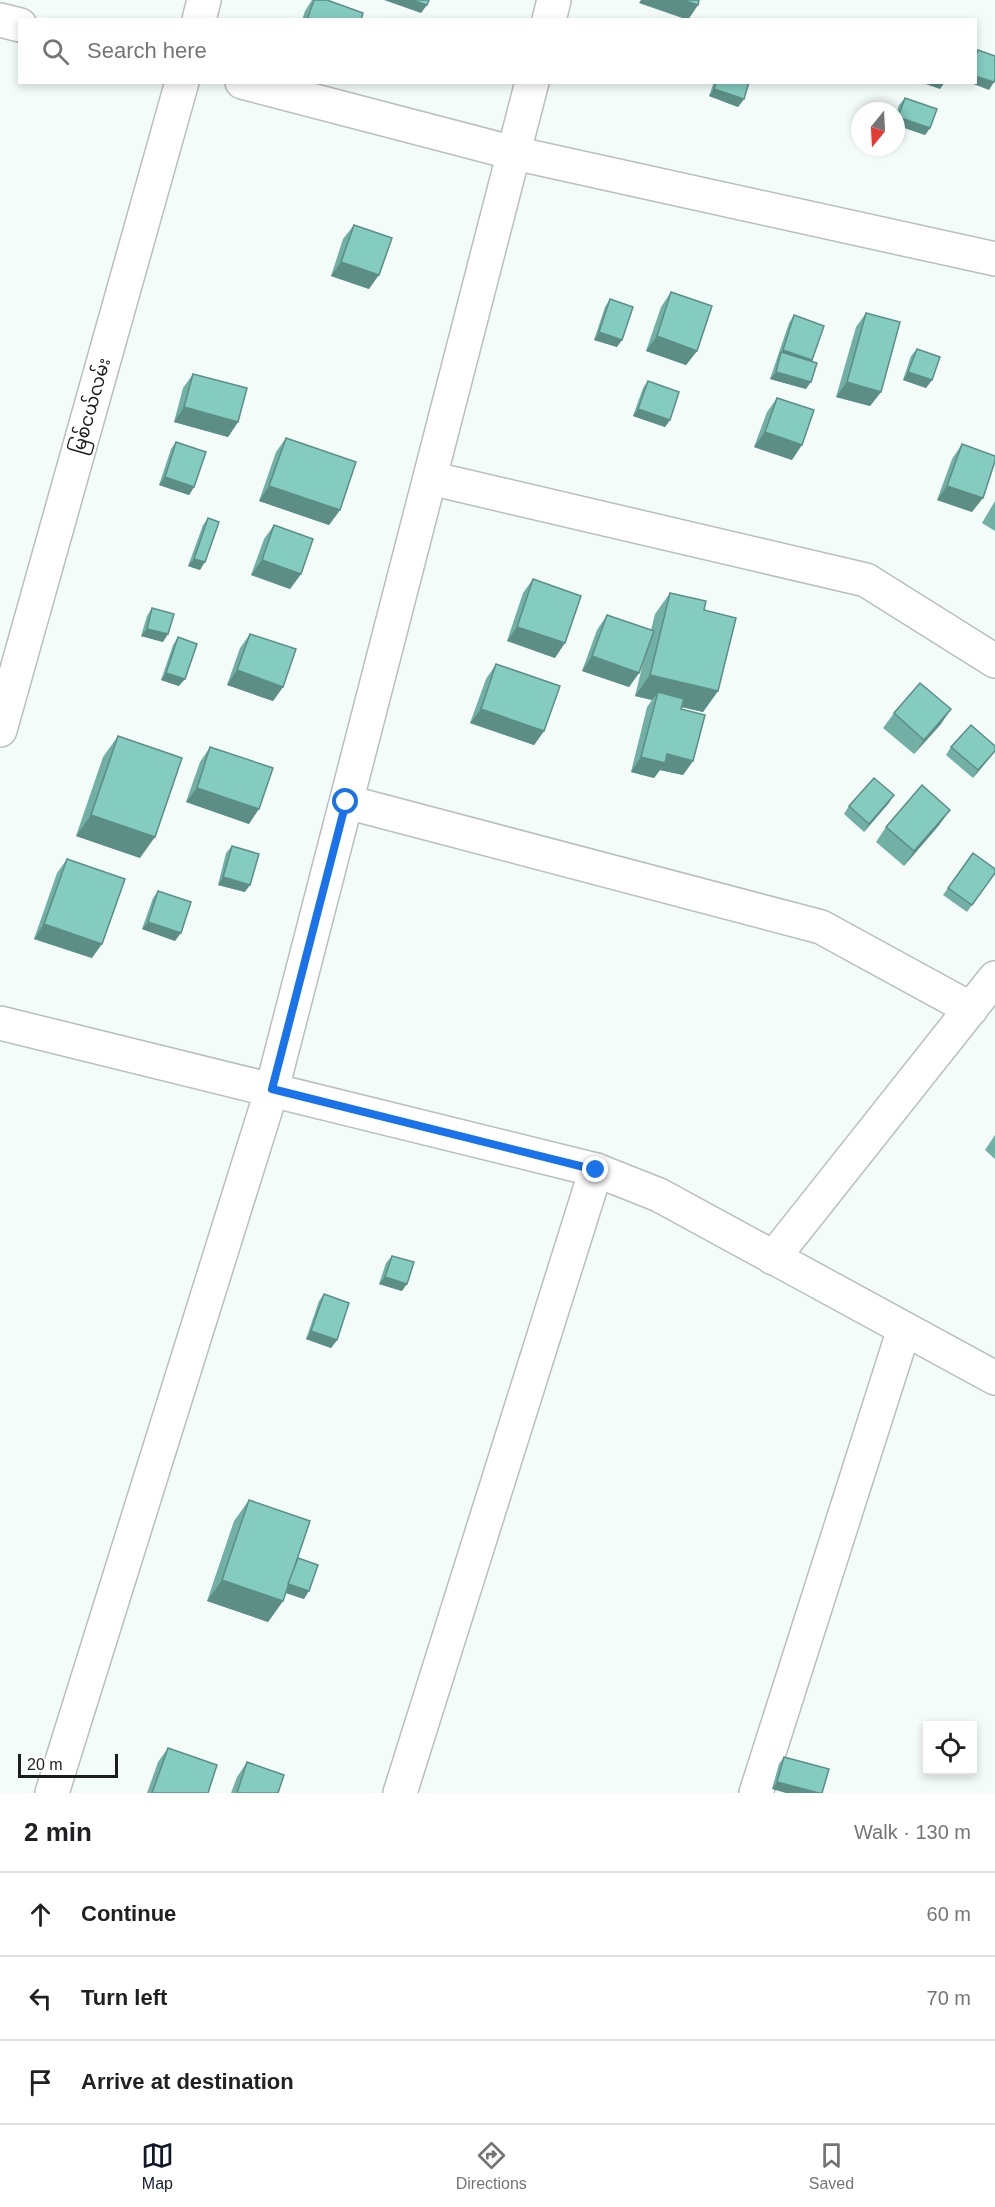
<!DOCTYPE html>
<meta charset="utf-8">
<style>
body{margin:0;font-family:Helvetica,"Noto Sans Myanmar",sans-serif;background:#f2f2f2;color:#202124}
.controls{position:absolute;right:18px;bottom:18px;display:grid;overflow:hidden;border-radius:0px;box-shadow:0 3px 9px #0003}
.controls button{width:54px;height:54px;display:grid;place-items:center;padding:0;border:0;border-bottom:2px solid #e0e0e0;background:#fff;color:#202124;font:30px sans-serif}
.compass{position:absolute;left:851px;top:102px;width:54px;height:54px;border-radius:50%;background:#fff;box-shadow:0 3px 9px #0003;rotate:198deg}
.scale{position:absolute;left:18px;bottom:15px;width:100px;box-sizing:border-box;padding-left:6px;border:3px solid #1b1d1d;border-top:0;font-size:16px;line-height:21px;white-space:nowrap;color:#1b1d1d;-webkit-text-stroke:4px #fff;paint-order:stroke}
.stop{position:absolute;width:18px;height:18px;margin:-14px;border:4px solid #1a73e8;border-radius:50%;background:#fff}
.stop.end{background:#1a73e8;border-color:#fff;box-shadow:0 2px 6px #0008}
.list{margin:0;padding:0;list-style:none}
h2{display:flex;justify-content:space-between;align-items:center;height:78px;margin:0;padding:0 24px;font-size:26px}
h2 small{font-size:20px;font-weight:400;color:#757577}
.list li{display:grid;grid-template-columns:39px 1fr auto;gap:18px;align-items:center;box-sizing:border-box;height:84px;padding:0 24px;border-top:2px solid #e0e0e0}
.list b{display:block;font-size:22px;white-space:nowrap}
.list em{font-size:20px;font-style:normal;color:#757577}
.icon{flex:none;width:33px;height:33px;fill:none;stroke:currentColor;stroke-width:2;stroke-linecap:round;stroke-linejoin:round}
.map{position:relative;flex:none;width:995px;height:1793px;overflow:hidden}
.search{position:absolute;background:#fff;box-shadow:0 3px 9px #0003;left:18px;right:18px;top:18px;height:66px;display:flex;align-items:center;gap:15px;box-sizing:border-box;padding:0 21px;border-radius:0px;color:#757577;font-size:22px}
.sheet{height:330px;background:#fff}
nav{display:flex;justify-content:space-around;align-items:center;box-sizing:border-box;height:84px;border-top:2px solid #e0e0e0;background:#fff;font-size:16px;color:#757577}
nav a{display:grid;justify-items:center;gap:3px}
nav .on{color:#111827}
.map>svg:first-child{display:block}
.lines{fill:none;stroke-linecap:round;stroke-linejoin:round}
.street-casing{stroke:#b8bfbe;stroke-width:36}
.street{stroke:#fff;stroke-width:33}
.wall{fill:#72afa5}
.shaded-wall{fill:#5c8e86}
.building{fill:#84cbc0;stroke:#5c8e86;stroke-width:1.5}
.route{stroke:#1a73e8;stroke-width:8}
.labels{text-anchor:middle;dominant-baseline:central;stroke-width:4.5;stroke-linejoin:round;paint-order:stroke}
.street-label{font-size:18px;fill:#1b1d1d;stroke:#fff}
</style>
<div class="map">
<svg width="995" height="1793" viewBox="0 0 995 1793">
<rect width="100%" height="100%" fill="#f4fcfa"/>
<g class="lines">
<defs>
<g id="street">
<path d="M 0,20 L 20,25"/>
<path d="M 199,20 L 204,0"/>
<path d="M 549,20 L 554,0"/>
<path d="M 242,82 L 514,153 L 995,259"/>
<path d="M 430,478 L 866,580 L 995,661"/>
<path d="M 0,730 L 182,82"/>
<path d="M 347,802 L 821,927 L 971,1009"/>
<path d="M 0,1023 L 596,1170 L 659,1195 L 995,1378"/>
<path d="M 773,1258 L 995,978"/>
<path d="M 52,1793 L 272,1089 L 532,82"/>
<path d="M 400,1793 L 596,1170"/>
<path d="M 756,1793 L 904,1329"/>
</g>
</defs>
<!-- street casing -->
<use href="#street" class="street-casing"/>
<!-- street -->
<use href="#street" class="street"/>
</g>
<!-- wall -->
<g class="wall">
<path d="M 312,0 L 327,0 L 361,20 L 302,20 L 305,11 Z"/>
<path d="M 714,82 L 749,82 L 744,99 L 738,107 L 709,96 Z"/>
<path d="M 905,98 L 930,128 L 925,135 L 896,125 L 896,115 L 899,105 Z"/>
<path d="M 354,225 L 369,289 L 331,276 L 343,239 Z"/>
<path d="M 671,292 L 697,351 L 686,365 L 646,351 L 661,307 Z"/>
<path d="M 610,299 L 617,347 L 594,340 L 605,307 Z"/>
<path d="M 866,313 L 881,392 L 870,406 L 836,397 L 856,327 Z"/>
<path d="M 794,315 L 812,361 L 806,389 L 770,379 L 789,323 Z"/>
<path d="M 917,349 L 932,380 L 926,388 L 903,380 L 911,356 Z"/>
<path d="M 193,374 L 238,422 L 228,437 L 174,422 L 183,388 Z"/>
<path d="M 648,381 L 670,420 L 665,427 L 633,416 L 643,388 Z"/>
<path d="M 777,398 L 792,460 L 754,447 L 767,412 Z"/>
<path d="M 286,438 L 340,510 L 329,525 L 259,501 L 276,452 Z"/>
<path d="M 176,442 L 194,487 L 189,495 L 159,485 L 171,449 Z"/>
<path d="M 962,444 L 972,512 L 937,500 L 952,459 Z"/>
<path d="M 995,501 L 995,531 L 982,523 Z"/>
<path d="M 208,518 L 200,570 L 188,566 L 203,525 Z"/>
<path d="M 274,525 L 301,574 L 290,589 L 251,575 L 264,539 Z"/>
<path d="M 533,579 L 555,658 L 507,641 L 523,593 Z"/>
<path d="M 670,593 L 704,610 L 718,691 L 703,712 L 682,707 L 681,709 L 693,761 L 683,775 L 660,770 L 654,778 L 631,772 L 647,707 L 652,700 L 635,696 L 644,659 L 639,673 L 629,687 L 582,671 L 597,630 L 607,615 L 651,630 L 655,614 Z"/>
<path d="M 152,608 L 163,642 L 141,636 L 147,616 Z"/>
<path d="M 250,634 L 283,687 L 273,701 L 227,685 L 240,648 Z"/>
<path d="M 178,637 L 179,686 L 161,680 L 173,645 Z"/>
<path d="M 496,664 L 544,731 L 534,745 L 470,723 L 486,679 Z"/>
<path d="M 894,713 L 941,724 L 914,754 L 883,728 Z"/>
<path d="M 118,736 L 140,858 L 76,836 L 103,757 Z"/>
<path d="M 210,747 L 249,824 L 186,802 L 200,762 Z"/>
<path d="M 951,747 L 992,755 L 973,778 L 946,755 Z"/>
<path d="M 894,795 L 864,832 L 844,814 L 849,806 Z"/>
<path d="M 940,824 L 904,866 L 876,842 L 886,827 Z"/>
<path d="M 232,846 L 245,892 L 218,885 L 226,853 Z"/>
<path d="M 973,853 L 995,873 L 967,912 L 943,895 Z"/>
<path d="M 67,859 L 92,958 L 34,939 L 57,873 Z"/>
<path d="M 158,891 L 175,941 L 142,929 L 153,898 Z"/>
<path d="M 995,1135 L 995,1159 L 985,1150 Z"/>
<path d="M 392,1256 L 402,1291 L 379,1284 L 386,1263 Z"/>
<path d="M 324,1294 L 337,1340 L 331,1348 L 306,1339 L 319,1301 Z"/>
<path d="M 249,1500 L 298,1558 L 304,1599 L 286,1593 L 283,1601 L 268,1622 L 207,1601 L 234,1521 Z"/>
<path d="M 168,1748 L 208,1793 L 147,1793 L 158,1762 Z"/>
<path d="M 784,1757 L 822,1793 L 772,1789 L 779,1764 Z"/>
<path d="M 247,1762 L 278,1793 L 231,1793 L 237,1777 Z"/>
</g>
<!-- shaded-wall -->
<g class="shaded-wall">
<path d="M 384,0 L 411,0 L 427,5 L 421,13 Z"/>
<path d="M 641,0 L 683,0 L 698,5 L 688,20 L 639,3 Z"/>
<path d="M 975,76 L 994,82 L 989,90 L 968,82 L 975,82 Z"/>
<path d="M 920,82 L 945,82 L 940,89 Z"/>
<path d="M 714,89 L 744,99 L 738,107 L 709,96 Z"/>
<path d="M 898,117 L 930,128 L 925,135 L 896,125 L 896,119 Z"/>
<path d="M 341,262 L 379,275 L 369,289 L 331,276 Z"/>
<path d="M 599,332 L 622,340 L 617,347 L 594,340 Z"/>
<path d="M 657,336 L 697,351 L 686,365 L 646,351 Z"/>
<path d="M 783,350 L 812,360 L 807,368 L 781,352 L 777,358 Z"/>
<path d="M 776,372 L 811,382 L 806,389 L 770,379 Z"/>
<path d="M 908,372 L 932,380 L 926,388 L 903,380 Z"/>
<path d="M 847,382 L 881,392 L 870,406 L 836,397 Z"/>
<path d="M 184,407 L 238,422 L 228,437 L 174,422 Z"/>
<path d="M 638,409 L 670,420 L 665,427 L 633,416 Z"/>
<path d="M 765,432 L 802,445 L 792,460 L 754,447 Z"/>
<path d="M 165,477 L 194,487 L 189,495 L 159,485 Z"/>
<path d="M 269,486 L 340,510 L 329,525 L 259,501 Z"/>
<path d="M 947,486 L 983,498 L 972,512 L 937,500 Z"/>
<path d="M 194,559 L 205,562 L 200,570 L 188,566 Z"/>
<path d="M 262,560 L 301,574 L 290,589 L 251,575 Z"/>
<path d="M 517,627 L 565,643 L 555,658 L 507,641 Z"/>
<path d="M 147,629 L 168,634 L 163,642 L 141,636 Z"/>
<path d="M 592,656 L 639,673 L 629,687 L 582,671 Z"/>
<path d="M 237,670 L 283,687 L 273,701 L 227,685 Z"/>
<path d="M 166,673 L 185,679 L 179,686 L 161,680 Z"/>
<path d="M 650,675 L 718,691 L 703,712 L 655,701 L 658,692 L 652,700 L 635,696 Z"/>
<path d="M 481,709 L 544,731 L 534,745 L 470,723 Z"/>
<path d="M 951,709 L 941,724 L 914,754 L 924,740 Z"/>
<path d="M 995,751 L 992,755 L 973,778 L 978,770 Z"/>
<path d="M 667,754 L 693,761 L 683,775 L 660,770 L 654,778 L 631,772 L 641,757 Z"/>
<path d="M 197,788 L 259,809 L 249,824 L 186,802 Z"/>
<path d="M 894,795 L 889,803 L 864,832 L 869,824 Z"/>
<path d="M 950,810 L 940,824 L 904,866 L 914,851 Z"/>
<path d="M 91,815 L 155,837 L 140,858 L 76,836 Z"/>
<path d="M 223,877 L 250,885 L 245,892 L 218,885 Z"/>
<path d="M 148,922 L 181,933 L 175,941 L 142,929 Z"/>
<path d="M 44,924 L 102,944 L 92,958 L 34,939 Z"/>
<path d="M 385,1277 L 407,1284 L 402,1291 L 379,1284 Z"/>
<path d="M 311,1331 L 337,1340 L 331,1348 L 306,1339 Z"/>
<path d="M 222,1580 L 283,1601 L 268,1622 L 207,1601 Z"/>
<path d="M 288,1584 L 309,1591 L 304,1599 L 283,1592 Z"/>
<path d="M 777,1782 L 819,1793 L 786,1793 L 772,1789 Z"/>
</g>
<!-- building -->
<g class="building">
<path d="M 314,0 L 327,0 L 363,13 L 361,20 L 307,20 Z"/>
<path d="M 411,0 L 429,0 L 427,5 Z"/>
<path d="M 683,0 L 699,0 L 698,5 Z"/>
<path d="M 978,50 L 995,56 L 995,79 L 994,82 L 975,76 L 975,57 Z"/>
<path d="M 716,82 L 749,82 L 744,99 L 714,89 Z"/>
<path d="M 905,98 L 937,109 L 930,128 L 898,117 Z"/>
<path d="M 354,225 L 392,238 L 379,275 L 341,262 Z"/>
<path d="M 671,292 L 712,306 L 697,351 L 657,336 Z"/>
<path d="M 610,299 L 633,307 L 622,340 L 599,332 Z"/>
<path d="M 866,313 L 900,322 L 881,392 L 847,382 Z"/>
<path d="M 794,315 L 824,326 L 812,360 L 783,350 Z"/>
<path d="M 917,349 L 940,357 L 932,380 L 908,372 Z"/>
<path d="M 781,352 L 817,363 L 811,382 L 776,372 Z"/>
<path d="M 193,374 L 247,388 L 238,422 L 184,407 Z"/>
<path d="M 648,381 L 679,392 L 670,420 L 638,409 Z"/>
<path d="M 777,398 L 814,410 L 802,445 L 765,432 Z"/>
<path d="M 286,438 L 356,462 L 340,510 L 269,486 Z"/>
<path d="M 176,442 L 206,452 L 194,487 L 165,477 Z"/>
<path d="M 962,444 L 995,456 L 995,461 L 983,498 L 947,486 Z"/>
<path d="M 208,518 L 219,522 L 205,562 L 194,559 Z"/>
<path d="M 274,525 L 313,539 L 301,574 L 262,560 Z"/>
<path d="M 533,579 L 581,596 L 565,643 L 517,627 Z"/>
<path d="M 670,593 L 706,601 L 704,610 L 736,618 L 718,691 L 650,675 Z"/>
<path d="M 152,608 L 174,614 L 168,634 L 147,629 Z"/>
<path d="M 607,615 L 654,631 L 639,673 L 592,656 Z"/>
<path d="M 250,634 L 296,649 L 283,687 L 237,670 Z"/>
<path d="M 178,637 L 197,644 L 185,679 L 166,673 Z"/>
<path d="M 496,664 L 560,686 L 544,731 L 481,709 Z"/>
<path d="M 920,683 L 951,709 L 924,740 L 894,713 Z"/>
<path d="M 658,692 L 684,699 L 681,709 L 705,715 L 693,761 L 667,754 L 665,763 L 641,757 Z"/>
<path d="M 971,725 L 995,746 L 995,751 L 978,770 L 951,747 Z"/>
<path d="M 118,736 L 182,758 L 155,837 L 91,815 Z"/>
<path d="M 210,747 L 273,768 L 259,809 L 197,788 Z"/>
<path d="M 874,778 L 894,795 L 869,824 L 849,806 Z"/>
<path d="M 922,785 L 950,810 L 914,851 L 886,827 Z"/>
<path d="M 232,846 L 259,854 L 250,885 L 223,877 Z"/>
<path d="M 973,853 L 995,869 L 995,873 L 972,905 L 948,888 Z"/>
<path d="M 67,859 L 125,879 L 102,944 L 44,924 Z"/>
<path d="M 158,891 L 191,902 L 181,933 L 148,922 Z"/>
<path d="M 392,1256 L 414,1262 L 407,1284 L 385,1277 Z"/>
<path d="M 324,1294 L 349,1303 L 337,1340 L 311,1331 Z"/>
<path d="M 249,1500 L 310,1521 L 283,1601 L 222,1580 Z"/>
<path d="M 298,1558 L 318,1565 L 309,1591 L 288,1584 Z"/>
<path d="M 168,1748 L 217,1765 L 208,1793 L 152,1793 Z"/>
<path d="M 784,1757 L 829,1769 L 822,1793 L 819,1793 L 777,1782 Z"/>
<path d="M 247,1762 L 284,1775 L 278,1793 L 237,1793 Z"/>
</g>
<g class="lines">
<!-- route -->
<path class="route" d="M 346,802 L 272,1089 L 596,1170"/>
</g>
<g class="labels">
<!-- street labels -->
<g class="street-label">
<text transform="translate(91 406) rotate(-74)">မြစ်ငယ်လမ်း</text>
</g>
</g>
</svg>
<div class="controls">
<button><svg class="icon" aria-label="locate" viewBox="0 0 24 24"><circle cx="12" cy="12" r="6"/><path d="M12 2v4M12 18v4M2 12h4M18 12h4"/></svg></button>
</div>
<svg class="compass" viewBox="-18 -18 36 36"><path d="M0-13l5 13h-10z" fill="#e53935"/><path d="M0 13l5-13h-10z" fill="#757577"/></svg>
<div class="scale">20 m</div>
<div class="stop" style="left:346px;top:802px"></div>
<div class="stop end" style="left:596px;top:1170px"></div>
<div class="search"><svg class="icon" aria-label="search" viewBox="0 0 24 24"><circle cx="10" cy="10" r="6"/><path d="M15 15l6 6"/></svg>Search here</div>
</div>
<section class="sheet">
<h2>2 min<small>Walk · 130 m</small></h2>
<ul class="list">
<li><svg class="icon" aria-label="ahead" viewBox="0 0 24 24"><path d="M12 20V5M6 11l6-6 6 6"/></svg><div><b>Continue</b></div><em>60 m</em></li>
<li><svg class="icon" aria-label="left" viewBox="0 0 24 24"><path d="M17 20v-9H6M10 6l-5 5 5 5"/></svg><div><b>Turn left</b></div><em>70 m</em></li>
<li><svg class="icon" aria-label="arrive" viewBox="0 0 24 24"><path d="M6 21V4h12l-3 4 3 4H6"/></svg><div><b>Arrive at destination</b></div></li>
</ul>
</section>
<nav>
<a class="on"><svg class="icon" aria-label="map" viewBox="0 0 24 24"><path d="M3 6l6-2 6 2 6-2v14l-6 2-6-2-6 2zM9 4v14M15 6v14"/></svg>Map</a>
<a><svg class="icon" aria-label="directions" viewBox="0 0 24 24"><path d="M12 3l9 9-9 9-9-9zM9 14v-3h6M13 9l2 2-2 2"/></svg>Directions</a>
<a><svg class="icon" aria-label="saved" viewBox="0 0 24 24"><path d="M7 4h10v16l-5-4-5 4z"/></svg>Saved</a>
</nav>
